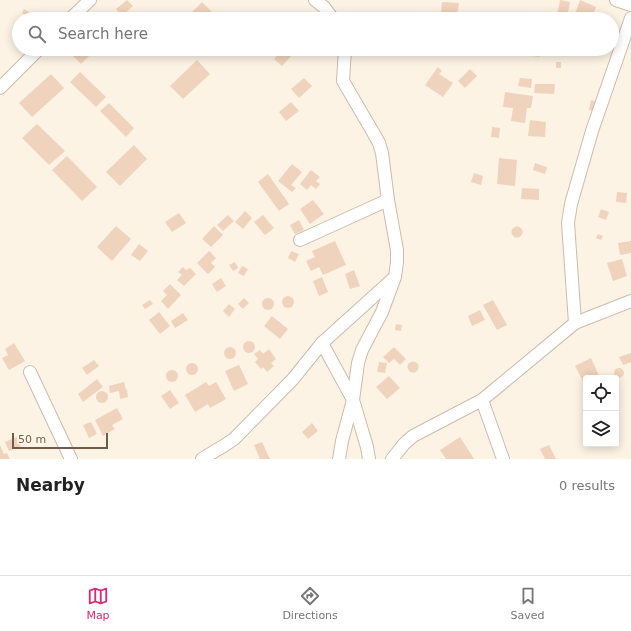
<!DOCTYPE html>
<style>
body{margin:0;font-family:"DejaVu Sans",sans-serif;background:#f6f6f6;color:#222}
.controls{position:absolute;right:12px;bottom:12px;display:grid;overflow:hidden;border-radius:4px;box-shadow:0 2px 10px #0003}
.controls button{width:36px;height:36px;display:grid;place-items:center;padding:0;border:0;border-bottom:1px solid #e0e0e0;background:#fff;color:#222;font:20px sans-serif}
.scale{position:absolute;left:12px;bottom:10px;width:96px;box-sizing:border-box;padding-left:4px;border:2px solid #735b4a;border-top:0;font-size:11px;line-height:14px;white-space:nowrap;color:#735b4a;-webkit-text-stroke:3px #fff7ea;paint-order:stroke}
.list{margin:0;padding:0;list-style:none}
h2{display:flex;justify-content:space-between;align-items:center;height:52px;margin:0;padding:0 16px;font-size:17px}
h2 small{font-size:13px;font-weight:400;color:#767676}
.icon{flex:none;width:22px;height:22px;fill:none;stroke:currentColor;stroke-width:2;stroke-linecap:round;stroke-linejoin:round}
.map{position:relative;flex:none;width:631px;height:459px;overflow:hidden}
.search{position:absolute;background:#fff;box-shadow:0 2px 10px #0003;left:12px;right:12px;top:12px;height:44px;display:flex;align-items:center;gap:10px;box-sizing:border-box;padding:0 14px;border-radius:22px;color:#767676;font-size:15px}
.sheet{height:116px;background:#fff}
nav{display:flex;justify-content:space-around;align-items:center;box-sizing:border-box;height:56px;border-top:1px solid #e0e0e0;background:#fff;font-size:11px;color:#767676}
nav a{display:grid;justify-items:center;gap:2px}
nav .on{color:#db2777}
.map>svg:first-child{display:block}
.building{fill:#f0d3bc}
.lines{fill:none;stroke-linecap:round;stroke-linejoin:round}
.street-casing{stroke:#cdbbab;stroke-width:14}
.street{stroke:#fff;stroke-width:12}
</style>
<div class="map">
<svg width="631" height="459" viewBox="0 0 631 459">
<rect width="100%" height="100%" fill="#fcf3e4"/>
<!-- building -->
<g class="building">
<path d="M 127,0 L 133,6 L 122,16 L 116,9 Z"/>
<path d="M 560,0 L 570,2 L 567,17 L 557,16 Z"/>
<path d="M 580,0 L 596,7 L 594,12 L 599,14 L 598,19 L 573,19 Z"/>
<path d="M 202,2 L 219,19 L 190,19 L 188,16 Z"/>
<path d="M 442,2 L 459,3 L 457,16 L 441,14 Z"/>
<path d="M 24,9 L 30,13 L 27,16 L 22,13 Z"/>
<path d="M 612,26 L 618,28 L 615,38 L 612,37 Z"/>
<path d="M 72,49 L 96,49 L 81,64 L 69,52 Z"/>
<path d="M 283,49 L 287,49 L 293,54 L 282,66 L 274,59 Z"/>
<path d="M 523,49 L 540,49 L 539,57 L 522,54 Z"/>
<path d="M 197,60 L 210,74 L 183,99 L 170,86 Z"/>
<rect x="556" y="62" width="5" height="6"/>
<path d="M 438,67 L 442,71 L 439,74 L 453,83 L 443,97 L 425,85 Z"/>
<path d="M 470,69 L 477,76 L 465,88 L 458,81 Z"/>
<path d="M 80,72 L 106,97 L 96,107 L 70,82 Z"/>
<path d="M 51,74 L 64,88 L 32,117 L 19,103 Z"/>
<path d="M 304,78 L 312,86 L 299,98 L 291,89 Z"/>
<path d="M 520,78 L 532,79 L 531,88 L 518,86 Z"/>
<path d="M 535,84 L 555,84 L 554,94 L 534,93 Z"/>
<path d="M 505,92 L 533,96 L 531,108 L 527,108 L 525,123 L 511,121 L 513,108 L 503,107 Z"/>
<path d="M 591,100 L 598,102 L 596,112 L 589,110 Z"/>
<path d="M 291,102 L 299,111 L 286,121 L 279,112 Z"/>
<path d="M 109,103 L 134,128 L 126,137 L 100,111 Z"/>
<path d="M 530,120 L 546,122 L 545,137 L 528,136 Z"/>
<path d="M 37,124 L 65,151 L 49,165 L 22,138 Z"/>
<path d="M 492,127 L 500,128 L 499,138 L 491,137 Z"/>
<path d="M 134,145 L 147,159 L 120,186 L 106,172 Z"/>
<path d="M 67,156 L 97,187 L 82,201 L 52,170 Z"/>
<path d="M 499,158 L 517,160 L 515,186 L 497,184 Z"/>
<path d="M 535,163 L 547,167 L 545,174 L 533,170 Z"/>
<path d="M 292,164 L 302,172 L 291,185 L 296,188 L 292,192 L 278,181 Z"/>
<path d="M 311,170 L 320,177 L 316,181 L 320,184 L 316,189 L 311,185 L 307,190 L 300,184 Z"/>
<path d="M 474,173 L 483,176 L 481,185 L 471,182 Z"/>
<path d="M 268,174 L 289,204 L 279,211 L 258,182 Z"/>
<path d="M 522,188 L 539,189 L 539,200 L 521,199 Z"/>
<path d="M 617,192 L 627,193 L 626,203 L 616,202 Z"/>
<path d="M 313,200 L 324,214 L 310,224 L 300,209 Z"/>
<path d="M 601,209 L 609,212 L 606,220 L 598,217 Z"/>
<path d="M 245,211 L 252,218 L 243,229 L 235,222 Z"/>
<path d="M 179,213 L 186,223 L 172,232 L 165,222 Z"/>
<path d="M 228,215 L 234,221 L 223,231 L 217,225 Z"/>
<path d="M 263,215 L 274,228 L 265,235 L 254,222 Z"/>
<path d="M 299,220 L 304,230 L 295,234 L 290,225 Z"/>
<path d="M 116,226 L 131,239 L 112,261 L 97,247 Z"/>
<path d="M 214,226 L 223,235 L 211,247 L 202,239 Z"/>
<circle cx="517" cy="232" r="5.5"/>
<path d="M 598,234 L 603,236 L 601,240 L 596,238 Z"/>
<path d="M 335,241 L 346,265 L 323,275 L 319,267 L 311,271 L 306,261 L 315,257 L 312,251 Z"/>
<path d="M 631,241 L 631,253 L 620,255 L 618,243 Z"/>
<path d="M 139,244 L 148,251 L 140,261 L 131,255 Z"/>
<path d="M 209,251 L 216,258 L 211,263 L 215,267 L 208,274 L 197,263 Z"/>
<path d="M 291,251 L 299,254 L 295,262 L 288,258 Z"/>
<path d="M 622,259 L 627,276 L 613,281 L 607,263 Z"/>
<path d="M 235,262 L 238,268 L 233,271 L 229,265 Z"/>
<path d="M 242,266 L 248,269 L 244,276 L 238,273 Z"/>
<path d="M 183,267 L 186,270 L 190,268 L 196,274 L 184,286 L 177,280 L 182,275 L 178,272 Z"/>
<path d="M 354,270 L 360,286 L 350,289 L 345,274 Z"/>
<path d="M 322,277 L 328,292 L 319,296 L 313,281 Z"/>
<path d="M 221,278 L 226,286 L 217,292 L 212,284 Z"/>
<path d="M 170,284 L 181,295 L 168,309 L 161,301 L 167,295 L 163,291 Z"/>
<circle cx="288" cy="302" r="6"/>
<circle cx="268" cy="304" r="6"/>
<path d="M 244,298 L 249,303 L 243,309 L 238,304 Z"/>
<path d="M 150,300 L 153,304 L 145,309 L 142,305 Z"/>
<path d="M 493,300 L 507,325 L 497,330 L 483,305 Z"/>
<path d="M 229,304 L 235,309 L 229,317 L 223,311 Z"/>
<path d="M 480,310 L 485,320 L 472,326 L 468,316 Z"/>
<path d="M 159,312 L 170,326 L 160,334 L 149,320 Z"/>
<path d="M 183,313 L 188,320 L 175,328 L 171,321 Z"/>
<path d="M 272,316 L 288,329 L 280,339 L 264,326 Z"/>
<path d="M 396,324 L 402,325 L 401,331 L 395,330 Z"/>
<circle cx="249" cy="347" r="6"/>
<path d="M 14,343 L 25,361 L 9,370 L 2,358 L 8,355 L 5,349 Z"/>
<circle cx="230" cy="353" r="6"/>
<path d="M 394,347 L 406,359 L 400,365 L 394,359 L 389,363 L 383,357 Z"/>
<path d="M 269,349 L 276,359 L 271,363 L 274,366 L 267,372 L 263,367 L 261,369 L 255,362 L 258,359 L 254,354 L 260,350 L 263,354 Z"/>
<path d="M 631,353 L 631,362 L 623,365 L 619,357 Z"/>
<path d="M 591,358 L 600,378 L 586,378 L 586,384 L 585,385 L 575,366 Z"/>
<path d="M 94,360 L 99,366 L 87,375 L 82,368 Z"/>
<circle cx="413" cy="367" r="5.5"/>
<path d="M 379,362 L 387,363 L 385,373 L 377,372 Z"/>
<circle cx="192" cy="369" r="6"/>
<path d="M 239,365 L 248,384 L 234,391 L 225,371 Z"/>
<circle cx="619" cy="373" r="5"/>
<circle cx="172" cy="376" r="6"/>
<path d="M 389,376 L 400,388 L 387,399 L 376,387 Z"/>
<path d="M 97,379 L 103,387 L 83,402 L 78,394 Z"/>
<path d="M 124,382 L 126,390 L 127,389 L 128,397 L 120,399 L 119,391 L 110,393 L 109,386 Z"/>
<path d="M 206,382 L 209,386 L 216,382 L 226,399 L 210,408 L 208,404 L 195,412 L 185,395 Z"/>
<path d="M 170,390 L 179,403 L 170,409 L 161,396 Z"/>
<circle cx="102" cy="397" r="6"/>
<path d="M 117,408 L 123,419 L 112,425 L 115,429 L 103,436 L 95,420 Z"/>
<path d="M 91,422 L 97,434 L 89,438 L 83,425 Z"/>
<path d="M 312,423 L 318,431 L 308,439 L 302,432 Z"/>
<path d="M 17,437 L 21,446 L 9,451 L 5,442 Z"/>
<path d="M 460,437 L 474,459 L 446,459 L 440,450 Z"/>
<path d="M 262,442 L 270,459 L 260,459 L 254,445 Z"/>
<path d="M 0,445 L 4,454 L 7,453 L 10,459 L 0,459 Z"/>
<path d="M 549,445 L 556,459 L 545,459 L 540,449 Z"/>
</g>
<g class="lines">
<defs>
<g id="street">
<path d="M 315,0 L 324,7 L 333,19"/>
<path d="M 616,0 L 631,5"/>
<path d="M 70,19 L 90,0"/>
<path d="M 0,88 L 39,49"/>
<path d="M 300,240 L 388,200"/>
<path d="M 575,323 L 568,223 L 571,204 L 592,131 L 631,18"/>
<path d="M 322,343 L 353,400 L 367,447 L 369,459"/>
<path d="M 30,372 L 71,459"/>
<path d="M 482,400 L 503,459"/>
<path d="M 202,459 L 225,445 L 234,439 L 293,379 L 322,343 L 394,278"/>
<path d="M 339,459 L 342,441 L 353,400 L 358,363 L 362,350 L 382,312 L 395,277 L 397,262 L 397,250 L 388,200 L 382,153 L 379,143 L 374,134 L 343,81 L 345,49"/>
<path d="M 392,459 L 404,444 L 413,436 L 482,400 L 575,323 L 631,301"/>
</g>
</defs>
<!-- street casing -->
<use href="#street" class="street-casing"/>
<!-- street -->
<use href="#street" class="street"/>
</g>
</svg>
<div class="controls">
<button><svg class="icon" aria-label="locate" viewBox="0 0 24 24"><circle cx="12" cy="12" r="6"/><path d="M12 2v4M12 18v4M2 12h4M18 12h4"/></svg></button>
<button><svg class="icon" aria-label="layers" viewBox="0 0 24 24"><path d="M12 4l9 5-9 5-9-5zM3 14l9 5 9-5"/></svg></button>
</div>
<div class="scale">50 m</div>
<div class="search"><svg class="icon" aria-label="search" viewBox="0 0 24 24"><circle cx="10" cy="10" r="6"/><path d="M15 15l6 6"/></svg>Search here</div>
</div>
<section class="sheet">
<h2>Nearby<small>0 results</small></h2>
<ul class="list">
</ul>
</section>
<nav>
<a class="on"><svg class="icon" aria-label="map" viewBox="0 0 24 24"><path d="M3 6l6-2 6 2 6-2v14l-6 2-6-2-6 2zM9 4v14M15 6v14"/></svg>Map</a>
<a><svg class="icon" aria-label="directions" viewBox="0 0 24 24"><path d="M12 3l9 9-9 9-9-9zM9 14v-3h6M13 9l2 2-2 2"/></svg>Directions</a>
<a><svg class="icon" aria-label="saved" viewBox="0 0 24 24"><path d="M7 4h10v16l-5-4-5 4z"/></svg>Saved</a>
</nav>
